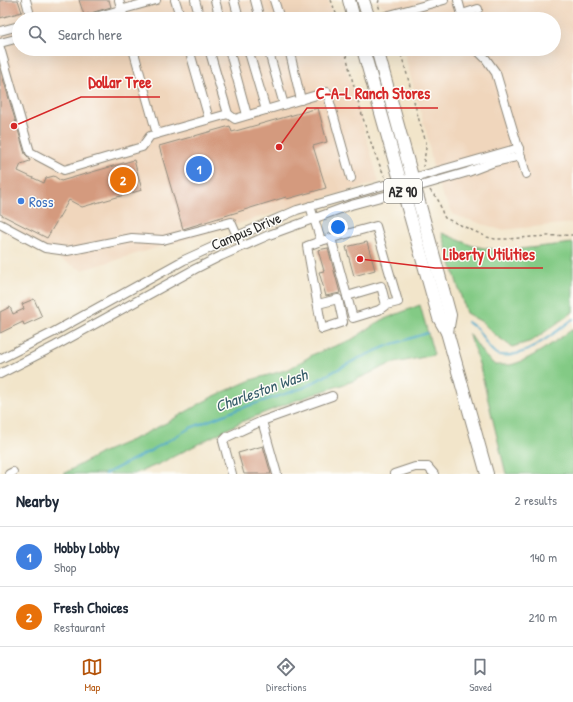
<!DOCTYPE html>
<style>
body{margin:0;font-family:"Patrick Hand",sans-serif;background:#f6f6f7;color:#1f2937}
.you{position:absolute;left:338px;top:227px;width:14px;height:14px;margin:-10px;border:3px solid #fff;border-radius:50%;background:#1a73e8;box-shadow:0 0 0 6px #1a73e833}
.badge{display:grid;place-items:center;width:26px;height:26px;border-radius:50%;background:#b45309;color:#fff;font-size:13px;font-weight:700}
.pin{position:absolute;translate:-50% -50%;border:2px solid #fff;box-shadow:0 1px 4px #0006}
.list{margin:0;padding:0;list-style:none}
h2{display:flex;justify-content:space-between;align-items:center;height:52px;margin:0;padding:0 16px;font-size:17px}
h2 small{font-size:13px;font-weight:400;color:#747a83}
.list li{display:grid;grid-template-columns:26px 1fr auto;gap:12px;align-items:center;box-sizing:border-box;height:60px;padding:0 16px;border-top:1px solid #e0e1e3}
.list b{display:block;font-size:15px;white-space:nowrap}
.list p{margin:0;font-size:13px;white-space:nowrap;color:#747a83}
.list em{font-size:13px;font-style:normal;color:#747a83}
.icon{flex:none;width:22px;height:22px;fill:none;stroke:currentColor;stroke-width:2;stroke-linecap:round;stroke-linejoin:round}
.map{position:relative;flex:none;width:573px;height:474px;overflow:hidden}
.search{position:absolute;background:#fff;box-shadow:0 4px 16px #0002;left:12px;right:12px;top:12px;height:44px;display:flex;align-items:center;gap:10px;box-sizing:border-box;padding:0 14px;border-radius:22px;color:#747a83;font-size:15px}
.sheet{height:172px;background:#fff}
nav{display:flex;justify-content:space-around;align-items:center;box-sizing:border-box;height:56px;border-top:1px solid #e0e1e3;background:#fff;font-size:11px;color:#747a83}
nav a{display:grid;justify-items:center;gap:2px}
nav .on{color:#b45309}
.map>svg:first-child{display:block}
.built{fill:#f0d6bc}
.green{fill:#83ca85;stroke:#577a58}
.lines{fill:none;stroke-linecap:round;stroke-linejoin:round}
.stream{stroke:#4aa7c8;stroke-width:2}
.building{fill:#d49a7e}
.minor-casing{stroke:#8e887a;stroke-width:10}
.highway-casing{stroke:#8e887a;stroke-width:14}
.path{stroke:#8e887a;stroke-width:1.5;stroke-dasharray:3 3;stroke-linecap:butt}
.minor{stroke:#fff;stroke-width:8}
.highway{stroke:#fff;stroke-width:12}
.shop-dot{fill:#3f7fe0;stroke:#fdfcf7;stroke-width:1.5}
.labels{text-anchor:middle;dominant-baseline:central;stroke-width:3;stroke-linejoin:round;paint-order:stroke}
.shield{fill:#fdfcf7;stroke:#6a6a68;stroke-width:1}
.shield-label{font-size:14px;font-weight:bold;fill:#2b2b2b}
.shop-label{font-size:15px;fill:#366cbe;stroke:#fdfcf7;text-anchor:start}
.street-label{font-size:15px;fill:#2b2b2b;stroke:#fdfcf7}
.water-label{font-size:16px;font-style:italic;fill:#375d6a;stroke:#fdfcf7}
.leader{fill:none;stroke:#d62828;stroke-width:1.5}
.callout-dot{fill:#d62828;stroke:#fdfcf7;stroke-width:1.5}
.callout-label{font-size:16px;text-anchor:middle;font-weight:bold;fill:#d62828;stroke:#fdfcf7;stroke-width:3;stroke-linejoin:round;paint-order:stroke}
</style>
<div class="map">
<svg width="573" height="474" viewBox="0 0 573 474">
<rect width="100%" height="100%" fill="#fdfcf7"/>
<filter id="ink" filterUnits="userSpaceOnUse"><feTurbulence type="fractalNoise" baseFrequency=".025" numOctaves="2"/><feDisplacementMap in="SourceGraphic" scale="8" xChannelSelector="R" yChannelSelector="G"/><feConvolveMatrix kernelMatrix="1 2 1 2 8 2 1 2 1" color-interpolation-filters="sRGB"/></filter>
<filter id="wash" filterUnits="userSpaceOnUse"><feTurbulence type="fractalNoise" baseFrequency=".012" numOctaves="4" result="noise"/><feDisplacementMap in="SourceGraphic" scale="16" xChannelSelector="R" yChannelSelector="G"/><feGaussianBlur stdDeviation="0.9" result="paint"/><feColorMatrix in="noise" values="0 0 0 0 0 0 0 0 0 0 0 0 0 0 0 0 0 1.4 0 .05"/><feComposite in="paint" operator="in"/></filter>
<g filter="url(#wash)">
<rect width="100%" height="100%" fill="#f2e5ca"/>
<!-- built -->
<g class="built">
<path d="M 0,0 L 328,0 L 333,19 L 19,19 L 19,49 L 341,49 L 379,182 L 82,270 L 0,230 Z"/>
<path d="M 375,0 L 573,0 L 573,223 L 501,230 L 454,215 L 442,194 L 432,163 L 428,139 L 403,49 L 554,49 L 554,19 L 388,19 L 385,7 Z"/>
</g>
<!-- green -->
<g class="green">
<path d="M 442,233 L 473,246 L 502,251 L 573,243 L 573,312 L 532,341 L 512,347 L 494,334 L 482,322 L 466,313 Z"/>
<path d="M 420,305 L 434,355 L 390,364 L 353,381 L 294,401 L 241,422 L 159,464 L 134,474 L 63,474 L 101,453 L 134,439 L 168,422 L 212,397 L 251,380 L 289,369 L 314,354 L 351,340 L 382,320 Z"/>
<path d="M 573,329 L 573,474 L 506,474 L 480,367 L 469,333 L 484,355 L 495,365 C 499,365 505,365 510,365 C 529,361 557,340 573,329 Z"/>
</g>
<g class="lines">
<!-- stream -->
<g class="stream">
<path d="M 467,322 C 469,323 472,325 475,327 C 483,334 485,346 495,353 C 505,360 529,351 538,344 C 550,337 561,328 573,319"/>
<path d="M 105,474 L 152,450 L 190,428 L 239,409 L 303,388 L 357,359 L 387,346 L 427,333"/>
</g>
</g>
<g id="blocks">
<!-- building -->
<g class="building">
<path d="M 0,0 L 18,0 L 22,12 L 0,18 Z"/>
<path d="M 79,0 L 109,0 L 111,7 L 84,15 Z"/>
<path d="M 0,68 L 25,154 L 29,158 L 30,161 L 21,164 L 18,171 L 44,183 L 46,178 L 54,176 L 61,181 L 134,160 L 142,190 L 82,207 L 69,200 L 47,238 L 0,214 Z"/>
<path d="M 318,108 L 327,142 L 313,146 L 326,188 L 287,199 L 286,197 L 183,229 L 159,146 L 230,126 L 232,132 Z"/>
<path d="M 367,242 L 375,270 L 354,276 L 346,247 Z"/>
<path d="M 328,248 L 340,293 L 326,296 L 319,272 L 324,271 L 318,250 Z"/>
<path d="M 34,299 L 42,317 L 24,325 L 23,322 L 0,333 L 0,312 L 10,307 L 13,314 L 24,309 L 22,304 Z"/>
<path d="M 263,446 L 271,474 L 244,474 L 238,453 Z"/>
</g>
</g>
</g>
<g filter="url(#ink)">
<use href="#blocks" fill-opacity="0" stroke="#8e887a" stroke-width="1"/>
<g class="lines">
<defs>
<g id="minor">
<path d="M 26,0 L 31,19"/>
<path d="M 119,0 L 124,19"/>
<path d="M 175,0 L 181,19"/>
<path d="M 195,0 L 200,19"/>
<path d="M 215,0 L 220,19"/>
<path d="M 234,0 L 239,19"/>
<path d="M 255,0 L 260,19"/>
<path d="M 274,0 L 280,19"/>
<path d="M 458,0 L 463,19"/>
<path d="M 462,14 L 478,9"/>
<path d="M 88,19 L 156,0"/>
<path d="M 375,19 L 444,0"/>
<path d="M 0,31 L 19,26"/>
<path d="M 0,43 L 19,38"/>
<path d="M 0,48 L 30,152 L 64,170 L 142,147 L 150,136 L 228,114 L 235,119 L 327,92 L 351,178"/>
<path d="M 133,49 L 157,134"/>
<path d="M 189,49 L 209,119"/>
<path d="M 209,49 L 228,114"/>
<path d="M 229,49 L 247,115"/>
<path d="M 248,49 L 266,110"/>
<path d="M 268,49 L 284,105"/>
<path d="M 289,49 L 301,100"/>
<path d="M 476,49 L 486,59 L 496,73 L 526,174"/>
<path d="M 310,206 L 321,241 L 376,226 L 398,302 L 386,305 L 381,286 L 347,296 L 353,318 L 379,310 L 386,305"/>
<path d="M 0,224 L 45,248 L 67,251 L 132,238 L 163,240 L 231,222 L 239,240"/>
<path d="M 331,238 L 347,296"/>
<path d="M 318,304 L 338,299 L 343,322 L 322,329 L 307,246 L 321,241"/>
<path d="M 0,359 L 52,333 L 184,260 L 237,236 L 297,210 L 388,184 L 424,175 L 519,148"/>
<path d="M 0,374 L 55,346 L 195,269 L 221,256 L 269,235 L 351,205 L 403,191 L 468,172 L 494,162 L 521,156"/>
<path d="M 262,421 L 277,474"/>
<path d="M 9,474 L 13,472"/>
<path d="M 232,474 L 223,441 L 227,437 L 262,421 L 332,396"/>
<path d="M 394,474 L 415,467 L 428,467 L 434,474"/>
</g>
<g id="highway">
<path d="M 349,0 L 354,19"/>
<path d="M 363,0 L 369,19"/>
<path d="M 363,49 L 439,318 L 447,332 L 487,474"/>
<path d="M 377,49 L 450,315 L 447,332"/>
</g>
</defs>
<!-- minor casing -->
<use href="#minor" class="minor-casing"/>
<!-- highway casing -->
<use href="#highway" class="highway-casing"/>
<!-- path -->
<g class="path">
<path d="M 331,0 L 338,19"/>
<path d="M 379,0 L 378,4 L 380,10"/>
<path d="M 345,49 C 350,73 356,95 363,118 C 369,138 376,158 385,177"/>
<path d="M 399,49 L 405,67 L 419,120 L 426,142 L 426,148 L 423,167"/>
<path d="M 430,190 C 432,194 436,196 438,200 C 441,205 441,212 445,218 L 487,237 L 495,239 L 506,239 L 546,236 L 573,235"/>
</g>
<!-- minor -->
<use href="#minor" class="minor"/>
<!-- highway -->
<use href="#highway" class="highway"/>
</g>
</g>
<!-- markers -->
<circle class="shop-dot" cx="21" cy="201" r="4"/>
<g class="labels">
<!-- shield labels -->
<rect class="shield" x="384" y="179" width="38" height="24" rx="3"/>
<g class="shield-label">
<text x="403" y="191">AZ 90</text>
</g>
<!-- shop labels -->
<g class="shop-label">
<text x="29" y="201">Ross</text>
</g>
<!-- street labels -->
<g class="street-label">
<text transform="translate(246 231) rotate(-23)">Campus Drive</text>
</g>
<!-- water labels -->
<g class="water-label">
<text transform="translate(261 390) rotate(-20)">Charleston Wash</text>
</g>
</g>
<!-- callouts -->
<path class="leader" d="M14 126L81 97H160M279 147L307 108H438M360 259L435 268H543"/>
<g class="callout-dot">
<circle cx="14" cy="126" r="4"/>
<circle cx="279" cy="147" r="4"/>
<circle cx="360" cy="259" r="4"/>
</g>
<g class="callout-label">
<text x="120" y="88">Dollar Tree</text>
<text x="373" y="99">C-A-L Ranch Stores</text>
<text x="489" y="260">Liberty Utilities</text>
</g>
</svg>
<div class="you"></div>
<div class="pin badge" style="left:199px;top:169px;background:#3f7fe0">1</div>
<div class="pin badge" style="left:123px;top:180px;background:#e8710a">2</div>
<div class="search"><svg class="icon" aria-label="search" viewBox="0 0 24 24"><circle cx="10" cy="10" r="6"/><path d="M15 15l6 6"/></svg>Search here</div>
</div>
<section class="sheet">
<h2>Nearby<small>2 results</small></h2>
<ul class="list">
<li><span class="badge" style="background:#3f7fe0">1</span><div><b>Hobby Lobby</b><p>Shop</p></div><em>140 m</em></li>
<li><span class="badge" style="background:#e8710a">2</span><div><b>Fresh Choices</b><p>Restaurant</p></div><em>210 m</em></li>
</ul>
</section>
<nav>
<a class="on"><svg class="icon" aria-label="map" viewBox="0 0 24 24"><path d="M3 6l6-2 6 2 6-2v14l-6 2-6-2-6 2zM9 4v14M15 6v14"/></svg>Map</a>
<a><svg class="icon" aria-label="directions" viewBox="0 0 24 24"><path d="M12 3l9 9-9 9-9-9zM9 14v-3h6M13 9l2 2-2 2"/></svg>Directions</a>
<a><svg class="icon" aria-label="saved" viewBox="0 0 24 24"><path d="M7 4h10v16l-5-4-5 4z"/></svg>Saved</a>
</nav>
